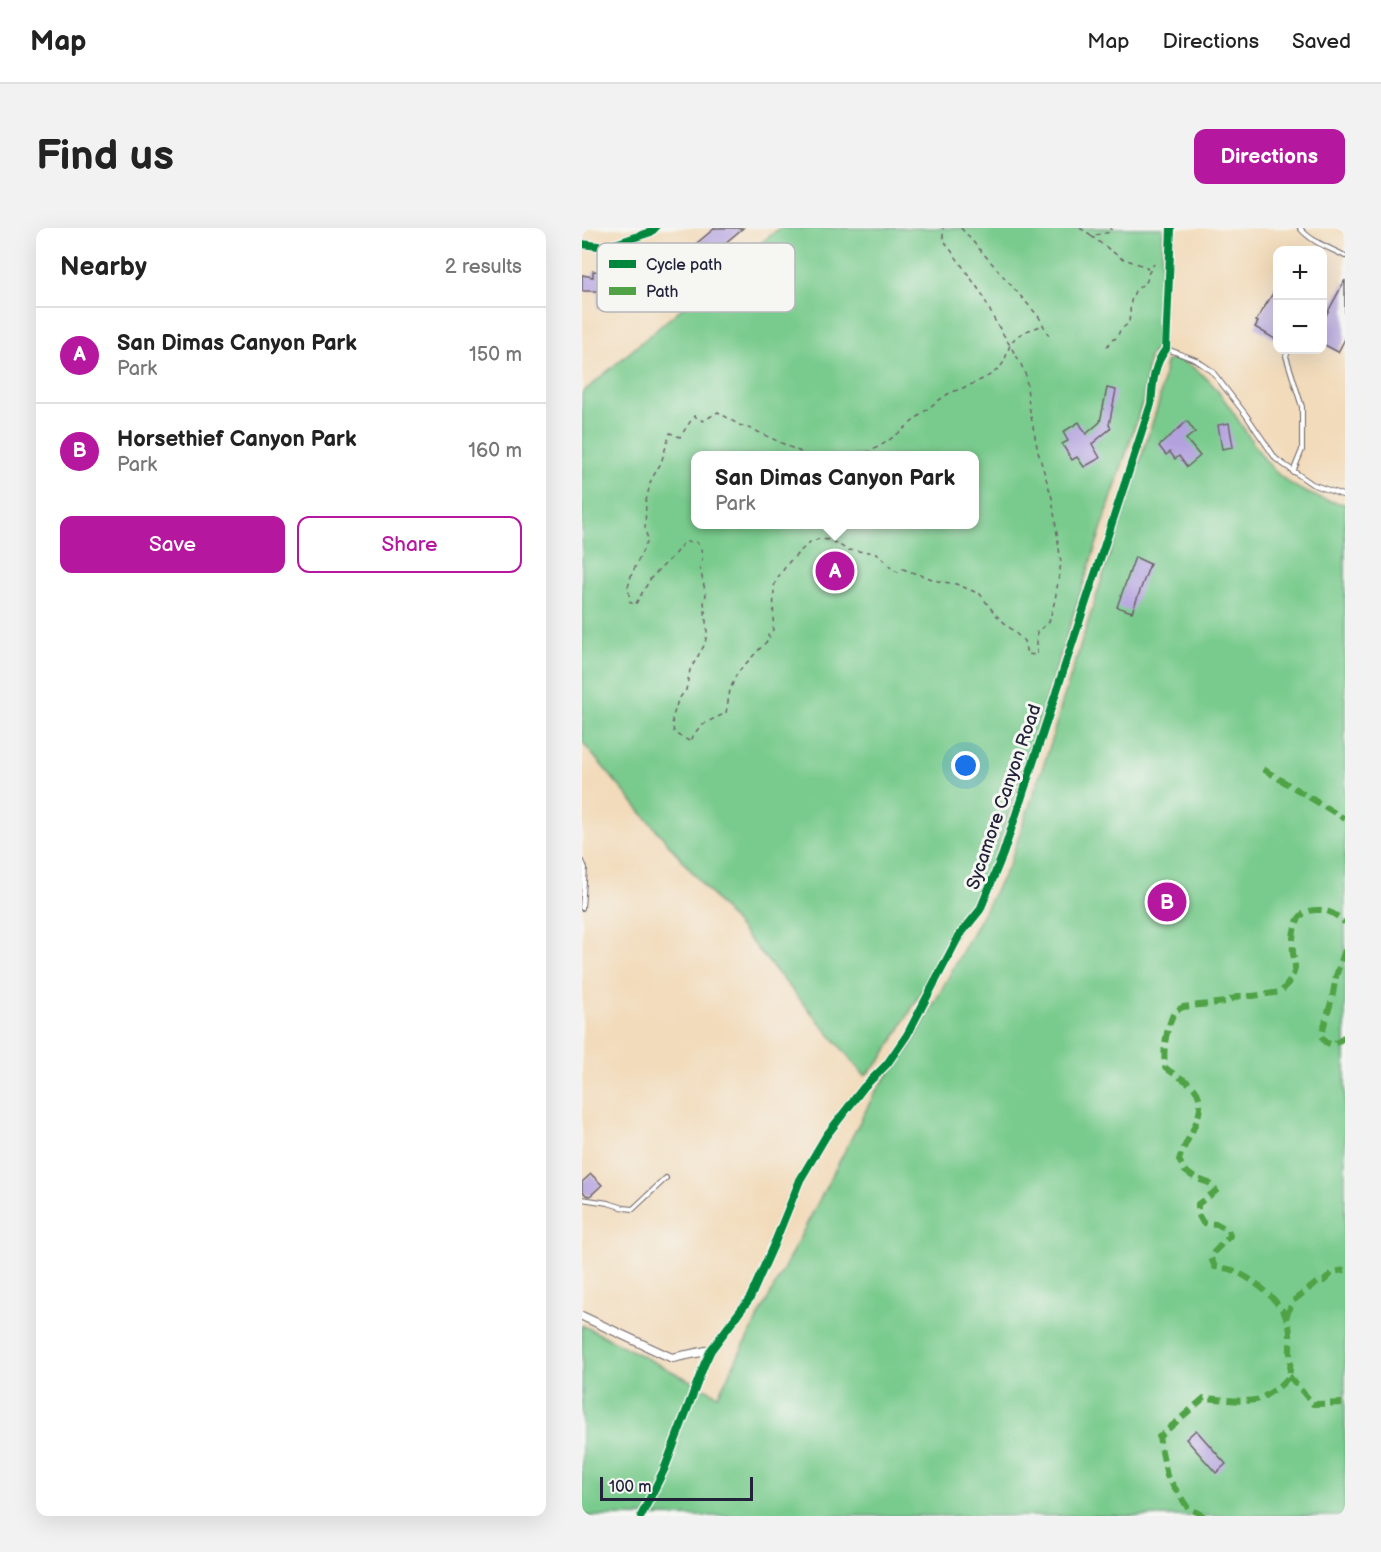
<!DOCTYPE html>
<meta charset="utf-8">
<style>
body{margin:0;font-family:"Balsamiq Sans",sans-serif;background:#f2f2f2;color:#222}
.controls{position:absolute;right:18px;top:18px;display:grid;overflow:hidden;border-radius:12px;box-shadow:0 6px 24px #0002}
.controls button{width:54px;height:54px;display:grid;place-items:center;padding:0;border:0;border-bottom:2px solid #e0e0e0;background:#fff;color:#222;font:30px sans-serif}
.scale{position:absolute;left:18px;bottom:15px;width:153px;box-sizing:border-box;padding-left:6px;border:3px solid #22223b;border-top:0;font-size:16px;line-height:21px;white-space:nowrap;color:#22223b;-webkit-text-stroke:4px #f6f6f2;paint-order:stroke}
.you{position:absolute;left:384px;top:538px;width:21px;height:21px;margin:-15px;border:4px solid #fff;border-radius:50%;background:#1a73e8;box-shadow:0 0 0 9px #1a73e833}
.badge{display:grid;place-items:center;width:39px;height:39px;border-radius:50%;background:#b5179e;color:#fff;font-size:20px;font-weight:700}
.pin{position:absolute;translate:-50% -50%;border:3px solid #fff;box-shadow:0 2px 6px #0006}
.popup{position:absolute;left:109px;top:223px;width:288px;height:78px;box-sizing:border-box;display:grid;place-content:center;border-radius:12px;background:#fff;filter:drop-shadow(0 2px 4px #0005);font-size:20px;white-space:nowrap;color:#767676}
.popup b{font-size:22px;color:#222}
.popup::after{content:'';position:absolute;left:50%;top:100%;margin-left:-12px;border:12px solid transparent;border-top-color:#fff}
.list{margin:0;padding:0;list-style:none}
h2{display:flex;justify-content:space-between;align-items:center;height:78px;margin:0;padding:0 24px;font-size:26px}
h2 small{font-size:20px;font-weight:400;color:#767676}
.list li{display:grid;grid-template-columns:39px 1fr auto;gap:18px;align-items:center;box-sizing:border-box;height:96px;padding:0 24px;border-top:2px solid #e0e0e0}
.list b{display:block;font-size:22px;white-space:nowrap}
.list p{margin:0;font-size:20px;white-space:nowrap;color:#767676}
.list em{font-size:20px;font-style:normal;color:#767676}
.actions{display:flex;gap:12px;padding:18px 24px}
.actions a{flex:1;padding:14px 0;border:2px solid #b5179e;border-radius:12px;text-align:center;font-size:21px;color:#b5179e}
.actions .main{background:#b5179e;color:#fff}
.map{position:relative;flex:none;width:763px;height:1288px;overflow:hidden;border-radius:12px}
header{display:flex;align-items:center;gap:36px;box-sizing:border-box;height:84px;padding:0 30px;background:#fff;border-bottom:2px solid #e0e0e0}
header strong{font-size:28px}
nav{display:flex;gap:33px;margin-inline-start:auto;font-size:21px}
.intro{display:flex;align-items:center;justify-content:space-between;box-sizing:border-box;height:144px;padding:0 36px}
h1{margin:0;font-size:42px}
.button{padding:15px 27px;border-radius:12px;background:#b5179e;color:#fff;font-size:21px;font-weight:700}
main{display:flex;gap:36px;padding:0 36px}
aside{flex:1;background:#fff;border-radius:12px;box-shadow:0 6px 24px #0002}
.map>svg:first-child{display:block}
.green{fill:#79cb8d;stroke:#4e7664;stroke-width:1.5;fill-rule:evenodd}
.building{fill:#b3a1de}
.lines{fill:none;stroke-linecap:round;stroke-linejoin:round}
.lane-casing{stroke:#6b6368;stroke-width:6}
.street-casing{stroke:#6b6368;stroke-width:10}
.path{stroke:#6b6368;stroke-width:1.5;stroke-dasharray:4.5 4.5;stroke-linecap:butt}
.lane{stroke:#fff;stroke-width:4}
.street{stroke:#fff;stroke-width:8}
.quiet{stroke:#50a245;stroke-width:6;stroke-dasharray:12 6;stroke-linecap:butt}
.cycleway-casing{stroke:#f6f6f2;stroke-width:11}
.cycleway{stroke:#00873e;stroke-width:8}
.labels{text-anchor:middle;dominant-baseline:central;stroke-width:6;stroke-linejoin:round;paint-order:stroke}
.street-label{font-size:18px;fill:#22223b;stroke:#f6f6f2}
.key{fill:#f6f6f2;stroke:#b6b6bb;stroke-width:1.5}
.key-label{font-size:16px;fill:#22223b}
</style>
<header>
<strong>Map</strong>
<nav><a>Map</a><a>Directions</a><a>Saved</a></nav>
</header>
<div class="intro"><h1>Find us</h1><a class="button">Directions</a></div>
<main>
<aside>
<h2>Nearby<small>2 results</small></h2>
<ul class="list">
<li><span class="badge">A</span><div><b>San Dimas Canyon Park</b><p>Park</p></div><em>150 m</em></li>
<li><span class="badge">B</span><div><b>Horsethief Canyon Park</b><p>Park</p></div><em>160 m</em></li>
</ul>
<div class="actions"><a class="main">Save</a><a>Share</a></div>
</aside>
<div class="map">
<svg width="763" height="1288" viewBox="0 0 763 1288">
<rect width="100%" height="100%" fill="#f6f6f2"/>
<filter id="ink" filterUnits="userSpaceOnUse"><feTurbulence type="fractalNoise" baseFrequency=".0167" numOctaves="2"/><feDisplacementMap in="SourceGraphic" scale="12" xChannelSelector="R" yChannelSelector="G"/><feConvolveMatrix kernelMatrix="1 2 1 2 8 2 1 2 1" color-interpolation-filters="sRGB"/></filter>
<filter id="wash" filterUnits="userSpaceOnUse"><feTurbulence type="fractalNoise" baseFrequency=".008" numOctaves="4" result="noise"/><feDisplacementMap in="SourceGraphic" scale="24" xChannelSelector="R" yChannelSelector="G"/><feGaussianBlur stdDeviation="1.35" result="paint"/><feColorMatrix in="noise" values="0 0 0 0 0 0 0 0 0 0 0 0 0 0 0 0 0 1.4 0 .05"/><feComposite in="paint" operator="in"/></filter>
<g filter="url(#wash)">
<rect width="100%" height="100%" fill="#f2dbbb"/>
<!-- green -->
<g class="green">
<path d="M 198,0 L 581,0 L 578,115 L 567,129 L 561,173 L 413,628 L 390,677 L 319,799 L 299,832 L 283,848 L 0,514 L 0,165 L 135,50 ZM 113,228 L 392,228 L 392,296 L 113,296 Z"/>
<path d="M 590,131 C 638,139 662,216 697,247 C 714,262 740,273 763,276 L 763,1288 L 0,1288 L 0,1097 L 136,1167 L 295,861 L 328,820 L 427,637 L 467,521 L 480,475 L 577,174 L 584,134 Z"/>
</g>
<g id="blocks">
<!-- building -->
<g class="building">
<path d="M 133,0 L 161,0 L 142,16 L 146,22 L 138,30 L 133,25 L 113,42 L 117,49 L 106,55 L 104,51 L 92,58 L 91,56 L 89,57 L 80,41 L 111,23 L 109,20 Z"/>
<path d="M 54,36 L 55,41 L 69,37 L 77,64 L 60,68 L 59,64 L 56,65 L 54,57 L 38,61 L 37,80 L 16,80 L 16,63 L 0,63 L 0,47 L 11,49 L 11,43 L 22,44 L 22,49 L 45,49 L 43,39 Z"/>
<path d="M 763,52 L 763,111 L 756,124 L 741,116 L 741,93 Z"/>
<path d="M 696,57 L 696,113 L 673,99 L 676,94 L 674,93 Z"/>
<path d="M 525,160 L 534,162 L 527,197 L 529,200 L 510,216 L 518,230 L 502,239 L 495,229 L 490,232 L 480,216 L 486,213 L 481,204 L 497,194 L 504,206 L 518,194 Z"/>
<path d="M 605,193 L 613,204 L 604,211 L 618,228 L 605,239 L 597,228 L 593,231 L 588,224 L 584,227 L 577,218 Z"/>
<path d="M 647,195 L 651,219 L 640,221 L 636,197 Z"/>
<path d="M 553,329 L 568,336 L 550,384 L 535,379 Z"/>
<path d="M 9,946 L 20,957 L 8,968 L 4,967 L 0,963 L 0,954 Z"/>
<path d="M 614,1202 L 644,1236 L 634,1245 L 604,1211 Z"/>
</g>
</g>
</g>
<g filter="url(#ink)">
<use href="#blocks" fill-opacity="0" stroke="#6b6368" stroke-width="1.5"/>
<g class="lines">
<defs>
<g id="lane">
<path d="M 718,0 C 729,14 748,20 763,28"/>
<path d="M 585,121 L 614,132 L 630,143 L 664,187 L 694,231 L 730,256 L 763,268"/>
<path d="M 707,122 L 704,128 L 720,179 L 720,222 L 711,244"/>
<path d="M 0,633 L 3,640 L 0,680"/>
<path d="M 0,971 L 26,975 L 42,980 L 51,981 L 84,950"/>
</g>
<g id="street">
<path d="M 0,16 L 24,19 L 69,4 L 73,0"/>
<path d="M 0,1088 L 90,1130 L 129,1122"/>
<path d="M 59,1288 L 82,1242 L 122,1137 L 129,1122 L 168,1070 L 193,1014 L 218,952 L 244,908 L 282,859 L 305,836 L 325,807 L 377,708 L 398,682 L 421,626 L 569,176 C 571,155 571,138 584,121 L 589,0"/>
</g>
</defs>
<!-- lane casing -->
<use href="#lane" class="lane-casing"/>
<!-- street casing -->
<use href="#street" class="street-casing"/>
<!-- path -->
<g class="path">
<path d="M 379,0 L 457,89 L 467,108"/>
<path d="M 498,0 L 509,8 L 529,4 L 529,0"/>
<path d="M 509,8 L 539,30 L 565,39 L 566,46"/>
<path d="M 525,119 L 529,112 L 535,110 L 538,102 L 547,95 L 549,73 L 553,63 L 565,53 L 566,46 L 572,36"/>
<path d="M 227,228 L 172,202 L 157,197 L 136,184 L 121,193 L 112,188 L 98,209 L 88,205 L 79,235 L 69,252 L 64,273 L 63,302 L 66,311 L 49,348 L 46,359 L 48,374 L 53,377 L 69,350 L 91,328 L 102,314 L 114,314 L 119,320 L 120,331 L 118,340 L 124,367 L 122,373 L 125,404 L 123,416 L 108,442 L 104,462 L 96,472 L 93,482 L 90,491 L 92,505 L 109,514 C 113,497 130,492 144,485 L 148,462 L 155,445 L 188,410 L 186,407 L 191,402 L 192,359 L 194,352 L 207,334 L 228,314 L 237,311 L 248,312 L 266,322 L 295,325 L 311,342 L 316,344 L 321,341 L 356,353 L 374,356 L 398,366 L 413,386 L 442,413 L 445,426 L 455,427 L 455,404 L 467,394 L 473,372 L 479,335 L 470,270 L 456,224 L 447,178 L 444,148 L 438,134 L 412,91 L 400,66 L 361,11 L 361,0"/>
<path d="M 275,228 C 312,217 334,186 366,166 C 371,163 377,162 383,159 C 393,155 406,149 415,142 C 425,134 424,123 430,114 C 436,104 451,101 462,97"/>
</g>
<!-- lane -->
<use href="#lane" class="lane"/>
<!-- street -->
<use href="#street" class="street"/>
<!-- quiet -->
<g class="quiet">
<path d="M 681,541 L 763,591"/>
<path d="M 763,722 L 754,748 L 750,771 L 739,808 L 743,814 L 751,817 L 760,811 L 763,807"/>
<path d="M 704,1089 L 711,1073 L 737,1053 L 742,1053 L 751,1044 L 763,1042"/>
<path d="M 707,1148 L 731,1176 L 763,1175"/>
<path d="M 622,1288 L 606,1280 L 585,1248 L 577,1209 L 622,1170 C 636,1171 660,1174 673,1172 C 678,1172 684,1167 689,1164 C 710,1151 709,1146 708,1123 C 708,1113 709,1100 705,1091 C 697,1071 667,1047 647,1041 C 643,1040 638,1040 633,1039 L 629,1030 L 632,1024 L 648,1008 L 646,1002 L 635,996 L 621,995 L 616,986 L 616,976 L 634,963 L 627,955 L 613,950 L 603,943 L 597,932 C 603,910 632,879 610,858 C 602,850 591,847 583,839 C 581,819 584,803 592,784 L 601,779 L 643,774 L 657,768 L 671,768 L 699,764 C 705,757 712,749 713,740 C 713,735 712,730 711,726 C 710,708 711,682 734,682 C 746,681 755,687 763,695"/>
</g>
<defs>
<g id="cycleway">
<path d="M 0,16 L 24,19 L 69,4 L 73,0"/>
<path d="M 59,1288 L 82,1242 L 122,1137 L 129,1122 L 168,1070 L 193,1014 L 218,952 L 244,908 L 282,859 L 305,836 L 325,807 L 377,708 L 398,682 L 421,626 L 569,176 C 571,155 571,138 584,121 L 589,0"/>
</g>
</defs>
<!-- cycleway casing -->
<use href="#cycleway" class="cycleway-casing"/>
<!-- cycleway -->
<use href="#cycleway" class="cycleway"/>
</g>
</g>
<g class="labels">
<!-- street labels -->
<g class="street-label">
<text transform="translate(422 569) rotate(-71)">Sycamore Canyon Road</text>
</g>
</g>
<!-- legend -->
<rect x="15" y="15" width="198" height="69" rx="9" class="key"/>
<rect x="27" y="32" width="27" height="8" fill="#00873e"/>
<rect x="27" y="59" width="27" height="8" fill="#50a245"/>
<g class="key-label">
<text x="64" y="42">Cycle path</text>
<text x="64" y="69">Path</text>
</g>
</svg>
<div class="controls">
<button>+</button>
<button>−</button>
</div>
<div class="scale">100 m</div>
<div class="you"></div>
<div class="pin badge" style="left:253px;top:343px">A</div>
<div class="popup"><b>San Dimas Canyon Park</b>Park</div>
<div class="pin badge" style="left:585px;top:674px">B</div>
</div>
</main>
